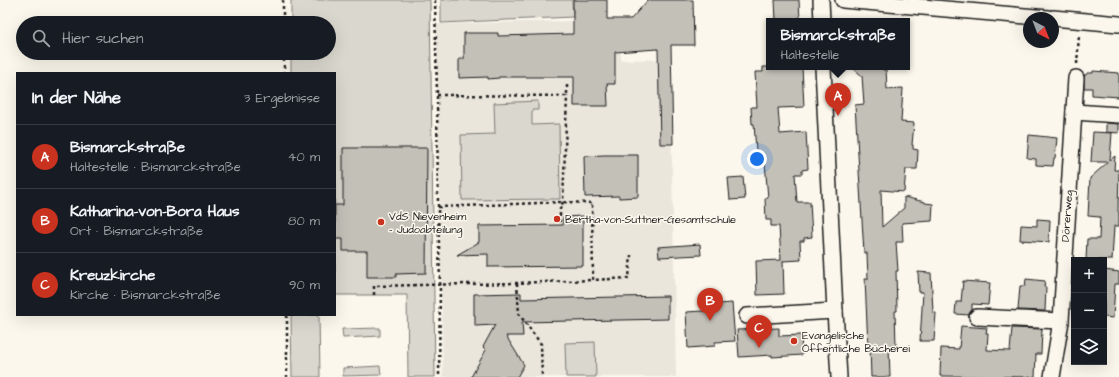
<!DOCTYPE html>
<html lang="de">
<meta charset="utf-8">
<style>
body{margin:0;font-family:"Architects Daughter",sans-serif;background:#20242c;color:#f1f3f6}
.controls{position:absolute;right:12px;bottom:12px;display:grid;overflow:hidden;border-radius:0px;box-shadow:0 4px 16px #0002}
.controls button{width:36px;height:36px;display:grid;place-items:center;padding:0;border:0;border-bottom:1px solid #363941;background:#171b24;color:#f1f3f6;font:20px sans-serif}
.compass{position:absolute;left:1023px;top:12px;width:36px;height:36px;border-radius:50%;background:#171b24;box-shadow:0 4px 16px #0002;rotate:138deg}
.you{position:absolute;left:757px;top:159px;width:14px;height:14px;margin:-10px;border:3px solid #fff;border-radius:50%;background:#1a73e8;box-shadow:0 0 0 6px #1a73e833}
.badge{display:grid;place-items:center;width:26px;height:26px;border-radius:50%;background:#c8321e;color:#fff;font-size:13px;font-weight:700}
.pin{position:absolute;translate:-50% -33px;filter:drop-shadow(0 1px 2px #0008)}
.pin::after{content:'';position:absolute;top:21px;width:14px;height:12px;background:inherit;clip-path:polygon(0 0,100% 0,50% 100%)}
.popup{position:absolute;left:766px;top:18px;width:144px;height:52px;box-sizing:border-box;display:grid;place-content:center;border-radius:0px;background:#171b24;filter:drop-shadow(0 1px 3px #0005);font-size:13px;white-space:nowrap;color:#9ea1a6}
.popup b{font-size:15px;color:#f1f3f6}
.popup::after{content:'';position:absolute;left:50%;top:100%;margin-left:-8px;border:8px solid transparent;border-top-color:#171b24}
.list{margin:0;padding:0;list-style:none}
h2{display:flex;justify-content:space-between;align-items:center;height:52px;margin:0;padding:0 16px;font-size:17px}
h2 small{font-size:13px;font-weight:400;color:#9ea1a6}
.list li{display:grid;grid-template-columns:26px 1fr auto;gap:12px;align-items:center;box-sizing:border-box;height:64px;padding:0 16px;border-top:1px solid #363941}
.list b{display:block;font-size:15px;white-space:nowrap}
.list p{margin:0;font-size:13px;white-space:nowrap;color:#9ea1a6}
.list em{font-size:13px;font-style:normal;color:#9ea1a6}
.icon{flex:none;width:22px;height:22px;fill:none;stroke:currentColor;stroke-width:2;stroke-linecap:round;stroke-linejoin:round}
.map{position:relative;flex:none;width:1119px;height:377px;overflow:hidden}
.search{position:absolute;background:#171b24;box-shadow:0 4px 16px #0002;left:16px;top:16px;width:320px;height:44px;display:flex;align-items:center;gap:10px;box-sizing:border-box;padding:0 14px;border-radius:22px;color:#9ea1a6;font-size:15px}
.panel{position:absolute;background:#171b24;box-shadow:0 4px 16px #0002;left:16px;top:72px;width:320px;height:244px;border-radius:0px}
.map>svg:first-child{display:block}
.built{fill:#eae6dc}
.green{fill:#dad7ce;stroke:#7b7a75}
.building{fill:#c3c0b8;stroke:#1c1c1c}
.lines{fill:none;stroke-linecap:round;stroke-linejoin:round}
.minor-casing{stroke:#1c1c1c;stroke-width:18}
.path{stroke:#1c1c1c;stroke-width:2.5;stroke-dasharray:3 3;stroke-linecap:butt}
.minor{stroke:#fbf7ec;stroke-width:15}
.poi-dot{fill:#c8321e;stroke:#fbf7ec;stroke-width:1.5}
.labels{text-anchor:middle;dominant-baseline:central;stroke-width:3;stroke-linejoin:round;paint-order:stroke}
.poi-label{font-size:11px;fill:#1c1c1c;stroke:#fbf7ec;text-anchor:start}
.street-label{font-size:11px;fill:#1c1c1c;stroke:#fbf7ec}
</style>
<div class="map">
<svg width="1119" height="377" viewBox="0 0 1119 377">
<rect width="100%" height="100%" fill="#fbf7ec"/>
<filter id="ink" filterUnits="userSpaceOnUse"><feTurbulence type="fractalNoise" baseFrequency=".025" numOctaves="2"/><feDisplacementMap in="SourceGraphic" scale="8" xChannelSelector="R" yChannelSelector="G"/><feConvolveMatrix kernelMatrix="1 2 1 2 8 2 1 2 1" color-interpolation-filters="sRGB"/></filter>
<g filter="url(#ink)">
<!-- built -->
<path class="built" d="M 620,20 L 621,60 L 670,59 L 676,377 L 443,377 L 436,24 Z"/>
<!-- green -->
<g class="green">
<path d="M 291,0 L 430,0 L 434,297 L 435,377 L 408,377 L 407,295 L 335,295 L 335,73 L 291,73 L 291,53 L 329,53 L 329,23 L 291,23 Z"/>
<path d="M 441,0 L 572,0 L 573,17 L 441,23 Z"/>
<path d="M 538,101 L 538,110 L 532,110 L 532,125 L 559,124 L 560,199 L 462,200 L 461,135 L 495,134 L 494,103 Z"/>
<path d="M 291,315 L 319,315 L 320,377 L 292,377 Z"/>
<path d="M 380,328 L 380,336 L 343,338 L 342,329 Z"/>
<path d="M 595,342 L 596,377 L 566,377 L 565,343 Z"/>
<path d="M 380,366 L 381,375 L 343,376 L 343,368 Z"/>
</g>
<!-- building -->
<g class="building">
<path d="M 573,0 L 607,0 L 607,19 L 631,19 L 648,0 L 693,0 L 694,45 L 671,45 L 673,144 L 660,144 L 658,49 L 615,52 L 615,84 L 607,84 L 608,106 L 574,106 L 574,77 L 499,77 L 499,78 L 488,79 L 488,77 L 459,78 L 459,59 L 464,59 L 464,33 L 498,33 L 498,36 L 573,34 Z"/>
<path d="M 775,0 L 799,0 L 800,21 L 776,21 Z"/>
<path d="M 763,67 L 775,67 L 775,68 L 802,67 L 804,107 L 778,108 L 780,134 L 806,132 L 808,169 L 802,170 L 802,174 L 795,174 L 797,202 L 810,202 L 812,237 L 804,238 L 804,241 L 800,241 L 801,260 L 783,261 L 784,294 L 757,295 L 756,261 L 781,260 L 779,226 L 771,226 L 771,220 L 766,220 L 765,198 L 768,198 L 765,163 L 757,164 L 754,124 L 752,124 L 751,107 L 757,107 L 755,72 L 763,72 Z"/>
<path d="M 852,67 L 883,67 L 883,70 L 886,70 L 887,89 L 903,88 L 901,122 L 914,123 L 912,145 L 913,145 L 913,149 L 918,150 L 917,169 L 906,169 L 904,192 L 881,190 L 882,227 L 904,208 L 904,197 L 925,202 L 925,203 L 933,204 L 932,221 L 902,223 L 903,242 L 896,242 L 898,271 L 896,271 L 897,311 L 895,311 L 896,346 L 889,346 L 890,377 L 871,377 L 870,347 L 868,347 L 865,279 L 868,279 L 867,253 L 864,253 L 855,105 L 864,104 L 862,76 Z"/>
<path d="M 1093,71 L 1119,73 L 1119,97 L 1092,95 L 1092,88 L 1084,88 L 1084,75 L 1086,75 L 1087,73 L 1093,73 Z"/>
<path d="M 1106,123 L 1119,124 L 1119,133 L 1106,132 Z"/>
<path d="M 1093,132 L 1112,133 L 1110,160 L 1115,156 L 1114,170 L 1119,170 L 1118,211 L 1119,213 L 1119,226 L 1114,226 L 1112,260 L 1086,260 L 1087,239 L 1099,239 L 1100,217 L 1088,216 L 1090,178 L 1108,162 L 1091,162 Z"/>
<path d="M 1029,135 L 1057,138 L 1055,158 L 1054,158 L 1053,166 L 1036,165 L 1036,159 L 1027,158 Z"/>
<path d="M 343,148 L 427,148 L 426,273 L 396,274 L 396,277 L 367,277 L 367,251 L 343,251 L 343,239 L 335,239 L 335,205 L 343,205 Z"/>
<path d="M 604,155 L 638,155 L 638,197 L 619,198 L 619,196 L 585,197 L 584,156 Z"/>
<path d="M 743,177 L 745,199 L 730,200 L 728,178 Z"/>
<path d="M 583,216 L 583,266 L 488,267 L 488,254 L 457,255 L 479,242 L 479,226 L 563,225 L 563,217 Z"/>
<path d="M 1037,219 L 1050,220 L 1049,242 L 1020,240 L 1021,225 L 1037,226 Z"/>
<path d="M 700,244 L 701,255 L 659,257 L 658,247 Z"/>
<path d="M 1104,270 L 1119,272 L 1119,284 L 1115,284 L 1113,318 L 1104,317 Z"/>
<path d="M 918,272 L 931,273 L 933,312 L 936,313 L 934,341 L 920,341 L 923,292 L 919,292 Z"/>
<path d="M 1026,279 L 1045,281 L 1044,287 L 1046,287 L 1045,311 L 1018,310 L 1020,286 L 1025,286 Z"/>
<path d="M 963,281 L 990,283 L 988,305 L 972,304 L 972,310 L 969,315 L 955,314 L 956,302 L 961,302 Z"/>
<path d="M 521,293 L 521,299 L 668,296 L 668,319 L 522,322 L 523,336 L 506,336 L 524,365 L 517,377 L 471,377 L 486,350 L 483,347 L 495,325 L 475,326 L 475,315 L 474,315 L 474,294 Z"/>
<path d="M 732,303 L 735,341 L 715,342 L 715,346 L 688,348 L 686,312 L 719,310 L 719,304 Z"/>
<path d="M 961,326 L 987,328 L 986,333 L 988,333 L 987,350 L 1010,351 L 1012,328 L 1042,329 L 1041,354 L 1036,354 L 1035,377 L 940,376 L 941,348 L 959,349 Z"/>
<path d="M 779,328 L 779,336 L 801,335 L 802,355 L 772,357 L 772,355 L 739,357 L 737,330 Z"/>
</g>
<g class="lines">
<defs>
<g id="minor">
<path d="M 821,0 L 822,21"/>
<path d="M 843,0 L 1048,18"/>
<path d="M 1053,18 L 1119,24"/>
<path d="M 823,67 L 835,311 L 839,377"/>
<path d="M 1074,112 L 1119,115"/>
<path d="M 747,316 L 835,311"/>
<path d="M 977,317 L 1061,321"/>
<path d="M 1052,377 L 1061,321 L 1076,78"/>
</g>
</defs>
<!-- minor casing -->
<use href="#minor" class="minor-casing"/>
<!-- path -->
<g class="path">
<path d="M 283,0 L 283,23"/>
<path d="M 435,0 L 437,95 L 438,207 L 440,284 L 439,377"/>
<path d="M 284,53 L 284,73"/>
<path d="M 1077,64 L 1079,35"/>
<path d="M 437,95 L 567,96 L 567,83"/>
<path d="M 438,207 L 563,202 L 592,203 L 593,280 L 629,278 L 631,255"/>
<path d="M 560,222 L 560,209 L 563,202 L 567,96"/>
<path d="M 517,283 L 519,314 L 541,344 L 542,377"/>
<path d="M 374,295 L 374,286 L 517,283 L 593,280"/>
<path d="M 287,315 L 287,377"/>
</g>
<!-- minor -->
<use href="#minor" class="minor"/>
</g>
</g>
<!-- markers -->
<g class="poi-dot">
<circle cx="557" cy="219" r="4"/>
<circle cx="381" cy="222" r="4"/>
<circle cx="794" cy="341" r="4"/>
</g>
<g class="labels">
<!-- poi labels -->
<g class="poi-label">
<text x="389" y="216">VdS Nievenheim<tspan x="389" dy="13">- Judoabteilung</tspan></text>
<text x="565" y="219">Bertha-von-Suttner-Gesamtschule</text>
<text x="802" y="335">Evangelische<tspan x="802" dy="13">Öffentliche Bücherei</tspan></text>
</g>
<!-- street labels -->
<g class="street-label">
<text transform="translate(1067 216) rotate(-86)">Dörerweg</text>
</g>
</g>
</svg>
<div class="controls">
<button>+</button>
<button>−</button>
<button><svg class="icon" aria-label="layers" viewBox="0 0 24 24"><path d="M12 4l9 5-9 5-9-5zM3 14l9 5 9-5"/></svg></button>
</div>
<svg class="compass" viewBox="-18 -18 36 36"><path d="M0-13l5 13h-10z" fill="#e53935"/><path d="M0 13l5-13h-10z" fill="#9ea1a6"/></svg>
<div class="you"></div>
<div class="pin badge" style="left:838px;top:116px">A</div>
<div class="popup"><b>Bismarckstraße</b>Haltestelle</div>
<div class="pin badge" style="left:710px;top:321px">B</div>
<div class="pin badge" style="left:759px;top:348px">C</div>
<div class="search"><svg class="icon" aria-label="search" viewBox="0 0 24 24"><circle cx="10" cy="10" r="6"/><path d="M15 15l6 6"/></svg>Hier suchen</div>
<section class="panel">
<h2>In der Nähe<small>3 Ergebnisse</small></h2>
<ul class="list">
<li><span class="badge">A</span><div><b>Bismarckstraße</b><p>Haltestelle · Bismarckstraße</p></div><em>40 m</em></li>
<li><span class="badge">B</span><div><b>Katharina-von-Bora Haus</b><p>Ort · Bismarckstraße</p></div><em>80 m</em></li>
<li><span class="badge">C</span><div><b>Kreuzkirche</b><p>Kirche · Bismarckstraße</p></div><em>90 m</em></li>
</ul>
</section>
</div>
